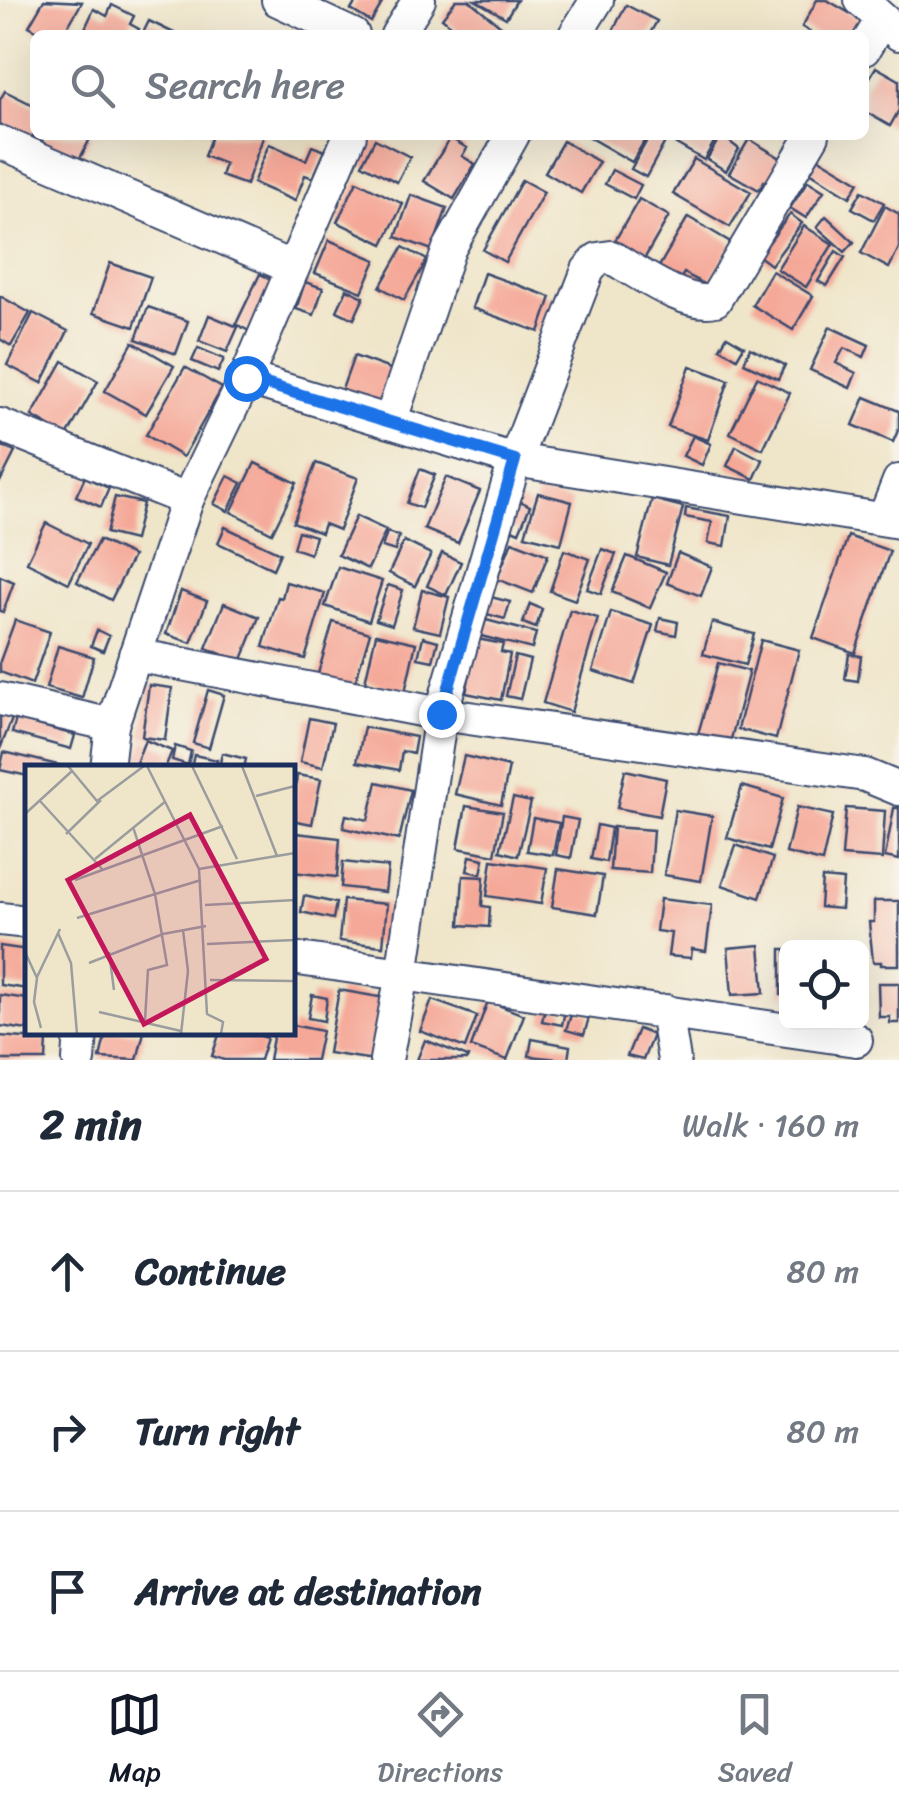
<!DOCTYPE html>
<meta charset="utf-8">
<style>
body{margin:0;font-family:Sriracha,sans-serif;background:#f2f2f3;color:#1f2937}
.controls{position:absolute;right:30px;bottom:30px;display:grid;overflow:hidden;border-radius:15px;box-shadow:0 10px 40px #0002}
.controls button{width:90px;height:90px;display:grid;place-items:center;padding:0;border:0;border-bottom:2px solid #e0e1e3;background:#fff;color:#1f2937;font:50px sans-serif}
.stop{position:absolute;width:30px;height:30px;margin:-22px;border:8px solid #1a73e8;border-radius:50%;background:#fff}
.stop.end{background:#1a73e8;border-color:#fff;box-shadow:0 2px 10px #0008}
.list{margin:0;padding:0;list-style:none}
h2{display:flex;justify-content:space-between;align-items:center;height:130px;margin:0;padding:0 40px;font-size:42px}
h2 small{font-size:32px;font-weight:400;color:#747a83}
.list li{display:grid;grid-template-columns:65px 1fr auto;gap:30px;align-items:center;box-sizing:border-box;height:160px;padding:0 40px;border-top:2px solid #e0e1e3}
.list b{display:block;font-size:38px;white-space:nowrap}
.list em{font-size:32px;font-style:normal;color:#747a83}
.icon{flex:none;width:55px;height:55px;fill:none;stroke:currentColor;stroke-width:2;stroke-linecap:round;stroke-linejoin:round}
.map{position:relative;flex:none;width:899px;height:1060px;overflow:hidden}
.search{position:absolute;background:#fff;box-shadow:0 10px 40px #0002;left:30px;right:30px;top:30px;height:110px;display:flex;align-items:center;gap:25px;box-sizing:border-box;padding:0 35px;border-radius:15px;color:#747a83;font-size:38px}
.sheet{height:610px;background:#fff}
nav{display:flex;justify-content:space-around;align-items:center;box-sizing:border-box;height:140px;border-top:2px solid #e0e1e3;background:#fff;font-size:28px;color:#747a83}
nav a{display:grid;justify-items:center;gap:5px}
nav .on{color:#111827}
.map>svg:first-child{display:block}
.building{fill:#f5a898}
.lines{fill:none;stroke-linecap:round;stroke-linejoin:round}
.minor-casing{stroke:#3b4a6e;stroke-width:36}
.minor{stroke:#fff;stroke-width:32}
.route{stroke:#1a73e8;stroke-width:12}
.inset-road{fill:none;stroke:#9a9c9e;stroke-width:2.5}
.view{fill:#c2185b;fill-opacity:0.15;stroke:#c2185b;stroke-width:5}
.inset-edge{fill:none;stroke:#1b2f5e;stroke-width:5}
</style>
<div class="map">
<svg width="899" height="1060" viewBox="0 0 899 1060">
<rect width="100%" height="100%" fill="#f7f3e8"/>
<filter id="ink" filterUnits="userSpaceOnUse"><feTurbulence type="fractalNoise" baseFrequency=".01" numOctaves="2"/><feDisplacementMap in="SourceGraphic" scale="20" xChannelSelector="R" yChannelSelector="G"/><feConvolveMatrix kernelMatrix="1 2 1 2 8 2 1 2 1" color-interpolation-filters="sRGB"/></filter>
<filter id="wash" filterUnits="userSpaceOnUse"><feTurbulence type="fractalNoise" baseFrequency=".0048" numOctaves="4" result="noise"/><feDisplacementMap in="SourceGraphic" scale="40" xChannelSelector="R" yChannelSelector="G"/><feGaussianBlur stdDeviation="2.25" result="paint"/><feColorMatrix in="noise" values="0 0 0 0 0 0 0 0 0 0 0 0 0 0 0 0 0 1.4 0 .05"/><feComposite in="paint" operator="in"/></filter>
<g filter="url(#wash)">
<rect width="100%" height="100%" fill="#efe5c9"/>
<g id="blocks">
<!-- building -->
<g class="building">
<path d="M 44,0 L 82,2 L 63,35 L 45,35 L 29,26 Z"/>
<path d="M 357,0 L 384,0 L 371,22 L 351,10 Z"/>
<path d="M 456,0 L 469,0 L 512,35 L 463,35 L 442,18 Z"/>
<path d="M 475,0 L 517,0 L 506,18 Z"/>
<path d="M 817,0 L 827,0 L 863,21 L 855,35 L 816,35 L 802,27 Z"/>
<path d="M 112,5 L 134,16 L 130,24 L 139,29 L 136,35 L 82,35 L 94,9 L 107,16 Z"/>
<path d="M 626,5 L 657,21 L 649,35 L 611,35 Z"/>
<path d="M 149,21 L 178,35 L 142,35 Z"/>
<path d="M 876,67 L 899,80 L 899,110 L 890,126 L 864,111 L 864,87 Z"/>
<path d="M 5,91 L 35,106 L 33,142 L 0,125 L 0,100 Z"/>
<path d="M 45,135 L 92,135 L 76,166 L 39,147 Z"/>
<path d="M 212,135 L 264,135 L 246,185 L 221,176 L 225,164 L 204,156 Z"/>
<path d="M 585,135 L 648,135 L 632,162 Z"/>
<path d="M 650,135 L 665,142 L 646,177 L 631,169 Z"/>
<path d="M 677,135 L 718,135 L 704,160 L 673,142 Z"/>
<path d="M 721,135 L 739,149 L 726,171 L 707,159 Z"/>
<path d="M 450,138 L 467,148 L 462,156 L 475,164 L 454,199 L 424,181 Z"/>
<path d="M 375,139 L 410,157 L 397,182 L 362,164 Z"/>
<path d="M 749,139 L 787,162 L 773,186 L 764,181 L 759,190 L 729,173 Z"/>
<path d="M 563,141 L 599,162 L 581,193 L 545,172 Z"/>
<path d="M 269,144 L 306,160 L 312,146 L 325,151 L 313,178 L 305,175 L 295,201 L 253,183 Z"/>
<path d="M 819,158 L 859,182 L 850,197 L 810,172 Z"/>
<path d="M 694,159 L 751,192 L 730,227 L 673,194 Z"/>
<path d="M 612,170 L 641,185 L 634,199 L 605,184 Z"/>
<path d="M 522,180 L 544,192 L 505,262 L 483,250 Z"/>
<path d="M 357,181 L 403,204 L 383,244 L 337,222 Z"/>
<path d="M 808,181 L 824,191 L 806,218 L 790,208 Z"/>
<path d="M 862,191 L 884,203 L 874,220 L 852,208 Z"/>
<path d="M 411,195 L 447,208 L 432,250 L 396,237 Z"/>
<path d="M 639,199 L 669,216 L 643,261 L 613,244 Z"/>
<path d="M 885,206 L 899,214 L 899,248 L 889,268 L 861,253 Z"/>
<path d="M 790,214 L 802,223 L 771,265 L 759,256 Z"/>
<path d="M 826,216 L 854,242 L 845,252 L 817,227 Z"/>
<path d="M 688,217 L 732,243 L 707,286 L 684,273 L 678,283 L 657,270 Z"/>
<path d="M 804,226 L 833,244 L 806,287 L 777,269 Z"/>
<path d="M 329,240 L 376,260 L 362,292 L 315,273 Z"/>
<path d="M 403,247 L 427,260 L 404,300 L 380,287 Z"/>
<path d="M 836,251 L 845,257 L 827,286 L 818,281 Z"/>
<path d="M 110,263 L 151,277 L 134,327 L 93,313 Z"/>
<path d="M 772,271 L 813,296 L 793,330 L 752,305 Z"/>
<path d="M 484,273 L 551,297 L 539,332 L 472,308 Z"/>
<path d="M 260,274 L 276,282 L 251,332 L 236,324 Z"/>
<path d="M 305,282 L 323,288 L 314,315 L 296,309 Z"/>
<path d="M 347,289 L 364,297 L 354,319 L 337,311 Z"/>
<path d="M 0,296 L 30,313 L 11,346 L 0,339 Z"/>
<path d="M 148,307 L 188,321 L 176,354 L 136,339 Z"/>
<path d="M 33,313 L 68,331 L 42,383 L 7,365 Z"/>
<path d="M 209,315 L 238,327 L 227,352 L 199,341 Z"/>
<path d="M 830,327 L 869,345 L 864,357 L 844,348 L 836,363 L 856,373 L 850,388 L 810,370 Z"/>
<path d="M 727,336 L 744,346 L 737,358 L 720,348 Z"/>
<path d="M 133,342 L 174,366 L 146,414 L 105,391 Z"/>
<path d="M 198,348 L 224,359 L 218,372 L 192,361 Z"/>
<path d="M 750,348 L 785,365 L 778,379 L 744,363 Z"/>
<path d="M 354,356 L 396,371 L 383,408 L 341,392 Z"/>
<path d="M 63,361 L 98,381 L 67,436 L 32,416 Z"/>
<path d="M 690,366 L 729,380 L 708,440 L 668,427 Z"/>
<path d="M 185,367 L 222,388 L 183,457 L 146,435 Z"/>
<path d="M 757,377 L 790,393 L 763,449 L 730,433 Z"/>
<path d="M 865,397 L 899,411 L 899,428 L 893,442 L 853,425 Z"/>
<path d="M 693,436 L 711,444 L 702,465 L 683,456 Z"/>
<path d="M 0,445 L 15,452 L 0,482 Z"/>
<path d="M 736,446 L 763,460 L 754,479 L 727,466 Z"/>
<path d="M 255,463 L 297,483 L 272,533 L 231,512 Z"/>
<path d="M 316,463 L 358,478 L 339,530 L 324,524 L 321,533 L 293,522 Z"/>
<path d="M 420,469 L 435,475 L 421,508 L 407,503 Z"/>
<path d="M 228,476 L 242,483 L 228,511 L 214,504 Z"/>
<path d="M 85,477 L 109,488 L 101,507 L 76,496 Z"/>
<path d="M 446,477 L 480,491 L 458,543 L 424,529 Z"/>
<path d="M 538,493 L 572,502 L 561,544 L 525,535 Z"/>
<path d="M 115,497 L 143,503 L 134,540 L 106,533 Z"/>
<path d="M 652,499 L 683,507 L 668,565 L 637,557 Z"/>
<path d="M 518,500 L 530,506 L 519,532 L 507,527 Z"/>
<path d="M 686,508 L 730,516 L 725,546 L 708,543 L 712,522 L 685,517 Z"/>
<path d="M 356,516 L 386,530 L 368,569 L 338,555 Z"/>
<path d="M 46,523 L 88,544 L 69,583 L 27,562 Z"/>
<path d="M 225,527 L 280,553 L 273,569 L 218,543 Z"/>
<path d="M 298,531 L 315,536 L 310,554 L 293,548 Z"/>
<path d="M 387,532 L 399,536 L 395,551 L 382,547 Z"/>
<path d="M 848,536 L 890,551 L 855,653 L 813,638 Z"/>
<path d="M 99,540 L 133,556 L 111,600 L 77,582 Z"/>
<path d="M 404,541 L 431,554 L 415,586 L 389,573 Z"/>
<path d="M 512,541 L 548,555 L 533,593 L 497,579 Z"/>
<path d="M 602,549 L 616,554 L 601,594 L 587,589 Z"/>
<path d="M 564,550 L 590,559 L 575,600 L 550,591 Z"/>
<path d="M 442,553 L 461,562 L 446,595 L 427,586 Z"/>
<path d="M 678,553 L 712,567 L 701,596 L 667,583 Z"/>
<path d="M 627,556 L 666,572 L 650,608 L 612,592 Z"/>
<path d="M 338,567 L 382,581 L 369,621 L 325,606 Z"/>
<path d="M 0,576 L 14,582 L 3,612 L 0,611 Z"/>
<path d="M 286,582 L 325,593 L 305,659 L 263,647 L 278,597 L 282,598 Z"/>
<path d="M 388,585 L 403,590 L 392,625 L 376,620 Z"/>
<path d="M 422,590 L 449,597 L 440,633 L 413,627 Z"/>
<path d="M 181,591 L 207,601 L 191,643 L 166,634 Z"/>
<path d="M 487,596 L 510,602 L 505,619 L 483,613 Z"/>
<path d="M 224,603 L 259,617 L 241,662 L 206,648 Z"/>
<path d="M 530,604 L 542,609 L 536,628 L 523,623 Z"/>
<path d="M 570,610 L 598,618 L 571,712 L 543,703 Z"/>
<path d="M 611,612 L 653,625 L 634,684 L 593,671 Z"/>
<path d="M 660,618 L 678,622 L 676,635 L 657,631 Z"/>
<path d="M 15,620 L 50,632 L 32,684 L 0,672 L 0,661 Z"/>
<path d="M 486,620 L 536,633 L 532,649 L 481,636 Z"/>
<path d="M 333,622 L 370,633 L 353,689 L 317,677 Z"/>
<path d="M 712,622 L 754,634 L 745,665 L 703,654 Z"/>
<path d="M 97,630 L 109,636 L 103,651 L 91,646 Z"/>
<path d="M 376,634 L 416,643 L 405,692 L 365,682 Z"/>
<path d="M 423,637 L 438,641 L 433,661 L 418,658 Z"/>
<path d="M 477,639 L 503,644 L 501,652 L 510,654 L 501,700 L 466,693 Z"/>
<path d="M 761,640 L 799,650 L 776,739 L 738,729 Z"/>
<path d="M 58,646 L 94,657 L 82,698 L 46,688 Z"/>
<path d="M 849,654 L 861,656 L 858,681 L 845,679 Z"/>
<path d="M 515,656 L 530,660 L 520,699 L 506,696 Z"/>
<path d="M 718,663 L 749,671 L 730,743 L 698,734 Z"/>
<path d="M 149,685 L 172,688 L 165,740 L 142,737 Z"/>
<path d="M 208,690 L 224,695 L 209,748 L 193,743 Z"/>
<path d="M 0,714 L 12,719 L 0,749 Z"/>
<path d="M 309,718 L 333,723 L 323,767 L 300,762 Z"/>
<path d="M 16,719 L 75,735 L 71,749 L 12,733 Z"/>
<path d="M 364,727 L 416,737 L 413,754 L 402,751 L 399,770 L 357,762 Z"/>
<path d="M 145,740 L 172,751 L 165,768 L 134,768 Z"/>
<path d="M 175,746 L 191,751 L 188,765 L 172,760 Z"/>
<path d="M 4,752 L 62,766 L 62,768 L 28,768 L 28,776 L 0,770 Z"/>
<path d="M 222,753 L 246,759 L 244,768 L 219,768 Z"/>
<path d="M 194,755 L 217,760 L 215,768 L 191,768 Z"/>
<path d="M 464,756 L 509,767 L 501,805 L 455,794 Z"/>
<path d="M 625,770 L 666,779 L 659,816 L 617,808 Z"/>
<path d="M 297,775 L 321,779 L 312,824 L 292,820 Z"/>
<path d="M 377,782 L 411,790 L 399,840 L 343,828 L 346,815 L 368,820 Z"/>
<path d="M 742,786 L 783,798 L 769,850 L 727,838 Z"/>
<path d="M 513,798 L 531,802 L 518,856 L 500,851 Z"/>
<path d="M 466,806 L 503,812 L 495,855 L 458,848 Z"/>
<path d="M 797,807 L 833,815 L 822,862 L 786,853 Z"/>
<path d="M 846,808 L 885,811 L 882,859 L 842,856 Z"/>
<path d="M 894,808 L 899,808 L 899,860 L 885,857 Z"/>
<path d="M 675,810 L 712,816 L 701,881 L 664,875 Z"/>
<path d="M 562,817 L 578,820 L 571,858 L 556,855 Z"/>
<path d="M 533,818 L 559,823 L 553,855 L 527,851 Z"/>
<path d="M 597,825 L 611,828 L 606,862 L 591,859 Z"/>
<path d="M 613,827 L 653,830 L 650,873 L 610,870 Z"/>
<path d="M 296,833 L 340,838 L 337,877 L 292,872 Z"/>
<path d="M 736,845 L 773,858 L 760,898 L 722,885 Z"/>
<path d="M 470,856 L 484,859 L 481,874 L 467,871 Z"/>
<path d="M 492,860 L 547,868 L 541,904 L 487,896 Z"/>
<path d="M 343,862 L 388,867 L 385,892 L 341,887 Z"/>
<path d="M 558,869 L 603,876 L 597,914 L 552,907 Z"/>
<path d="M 463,876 L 484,877 L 482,906 L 490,907 L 489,927 L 460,925 Z"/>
<path d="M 822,878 L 843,880 L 841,909 L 820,907 Z"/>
<path d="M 304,896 L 336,903 L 333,919 L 301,912 Z"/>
<path d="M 660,899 L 712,905 L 706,951 L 692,949 L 691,958 L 668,956 L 671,933 L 656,931 Z"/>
<path d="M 343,900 L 387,904 L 383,946 L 339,941 Z"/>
<path d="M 874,901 L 899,901 L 899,965 L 881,965 L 881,962 L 873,962 L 869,922 L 874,922 Z"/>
<path d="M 760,945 L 764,993 L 732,995 L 728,948 Z"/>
<path d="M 0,946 L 28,950 L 28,989 L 0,985 Z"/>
<rect x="781" y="949" width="5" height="46"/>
<path d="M 878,983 L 899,983 L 899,1023 L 890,1023 L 890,1017 L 879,1017 Z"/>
<path d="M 339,990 L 385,998 L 374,1060 L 328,1053 Z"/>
<path d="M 0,995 L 28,999 L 28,1030 L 0,1026 Z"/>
<path d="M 312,995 L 327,998 L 324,1021 L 308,1018 Z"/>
<path d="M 432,1000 L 477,1016 L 465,1048 L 420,1031 Z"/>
<path d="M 488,1001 L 524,1015 L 507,1060 L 471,1047 Z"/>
<path d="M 546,1006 L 565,1011 L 562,1025 L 542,1021 Z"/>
<path d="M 573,1009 L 590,1014 L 584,1035 L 566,1030 Z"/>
<path d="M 292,1025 L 322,1031 L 316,1060 L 269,1060 L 274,1032 L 292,1032 Z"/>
<path d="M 638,1029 L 653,1035 L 643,1060 L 627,1056 Z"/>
<path d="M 106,1032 L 144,1032 L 137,1060 L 100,1058 Z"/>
<path d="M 220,1032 L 251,1032 L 267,1038 L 260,1060 L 224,1060 L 212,1056 Z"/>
<path d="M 0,1036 L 47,1040 L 46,1060 L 0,1060 Z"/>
<path d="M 532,1039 L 570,1046 L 568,1060 L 529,1056 Z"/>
<path d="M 425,1040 L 468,1057 L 466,1060 L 417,1060 Z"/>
</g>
</g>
</g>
<g filter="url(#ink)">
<use href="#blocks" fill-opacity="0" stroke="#3b4a6e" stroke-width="2.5"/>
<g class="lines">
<defs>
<g id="minor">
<path d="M 278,0 L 353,35"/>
<path d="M 861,0 L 899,34"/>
<path d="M 397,35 L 419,0"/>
<path d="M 575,35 L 597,0"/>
<path d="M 864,49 L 881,21"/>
<path d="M 0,142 L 293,268"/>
<path d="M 246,378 L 515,460 L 899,522"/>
<path d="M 390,422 L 449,249 L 513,135"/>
<path d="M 0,425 L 187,500"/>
<path d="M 884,519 L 899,481"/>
<path d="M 135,655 L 441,714 L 865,775 L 899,789"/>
<path d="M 0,699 L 112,725"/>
<path d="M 107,768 L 112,725 L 187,500 L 246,378 L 350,135"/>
<path d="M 0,919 L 28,922"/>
<path d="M 292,958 L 856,1040"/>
<path d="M 666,1011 L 674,1060"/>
<path d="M 79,1060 L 81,1032"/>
<path d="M 386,1060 L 402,974 L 441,714 L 515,460 L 588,270 L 598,259 L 611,257 C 636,271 687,308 715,300 L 813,135"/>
</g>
</defs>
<!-- minor casing -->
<use href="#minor" class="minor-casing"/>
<!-- minor -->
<use href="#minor" class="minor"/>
</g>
</g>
<g class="lines" filter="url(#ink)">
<!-- route -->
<path class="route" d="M 246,378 L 515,460 L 441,714"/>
</g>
<!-- overview -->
<g transform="translate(25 765)">
<rect width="270" height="270" fill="#efe5c9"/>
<path class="inset-road" d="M 43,1 L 72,36 L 119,1M 122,1 L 174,104 L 182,249 L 198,257 L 196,269M 167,1 L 212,94M 217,1 L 252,91M 231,31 L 270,21M 15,36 L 78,105M 0,49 L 47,6M 108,62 L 130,129 L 142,200 L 123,205 L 120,255M 41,69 L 76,35M 70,94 L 141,36M 174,104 L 270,88M 50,115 L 198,61M 180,140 L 270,135M 52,153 L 176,115M 33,168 L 46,198 L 52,269M 182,179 L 270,175M 0,187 L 12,213 L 9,237 L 16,263M 84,187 L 89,225M 64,198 L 138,169 L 181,161M 12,212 L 35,164M 185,215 L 268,216M 74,247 L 156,266M 156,269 L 163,206 L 158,165"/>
<path class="view" d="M 165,50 L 241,194 L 119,259 L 43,115 Z"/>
<rect width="270" height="270" class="inset-edge"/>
</g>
</svg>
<div class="controls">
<button><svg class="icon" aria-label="locate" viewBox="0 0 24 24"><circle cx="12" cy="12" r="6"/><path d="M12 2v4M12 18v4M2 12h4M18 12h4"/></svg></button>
</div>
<div class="stop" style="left:246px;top:378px"></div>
<div class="stop end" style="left:441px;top:714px"></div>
<div class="search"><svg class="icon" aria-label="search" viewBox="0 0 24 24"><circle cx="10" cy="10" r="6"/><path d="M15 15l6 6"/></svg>Search here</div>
</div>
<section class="sheet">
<h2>2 min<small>Walk · 160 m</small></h2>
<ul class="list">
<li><svg class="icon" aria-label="ahead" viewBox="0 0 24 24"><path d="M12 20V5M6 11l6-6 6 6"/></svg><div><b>Continue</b></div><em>80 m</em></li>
<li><svg class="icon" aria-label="right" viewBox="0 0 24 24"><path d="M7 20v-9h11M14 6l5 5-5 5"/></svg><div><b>Turn right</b></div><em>80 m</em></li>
<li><svg class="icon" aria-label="arrive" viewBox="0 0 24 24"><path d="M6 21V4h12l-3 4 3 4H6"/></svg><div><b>Arrive at destination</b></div></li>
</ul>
</section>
<nav>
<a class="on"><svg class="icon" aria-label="map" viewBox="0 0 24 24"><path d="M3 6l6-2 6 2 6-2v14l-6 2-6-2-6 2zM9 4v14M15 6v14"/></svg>Map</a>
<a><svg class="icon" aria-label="directions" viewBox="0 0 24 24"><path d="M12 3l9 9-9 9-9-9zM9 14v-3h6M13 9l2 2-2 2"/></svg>Directions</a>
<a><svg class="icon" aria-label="saved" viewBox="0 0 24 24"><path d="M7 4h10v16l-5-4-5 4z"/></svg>Saved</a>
</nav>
